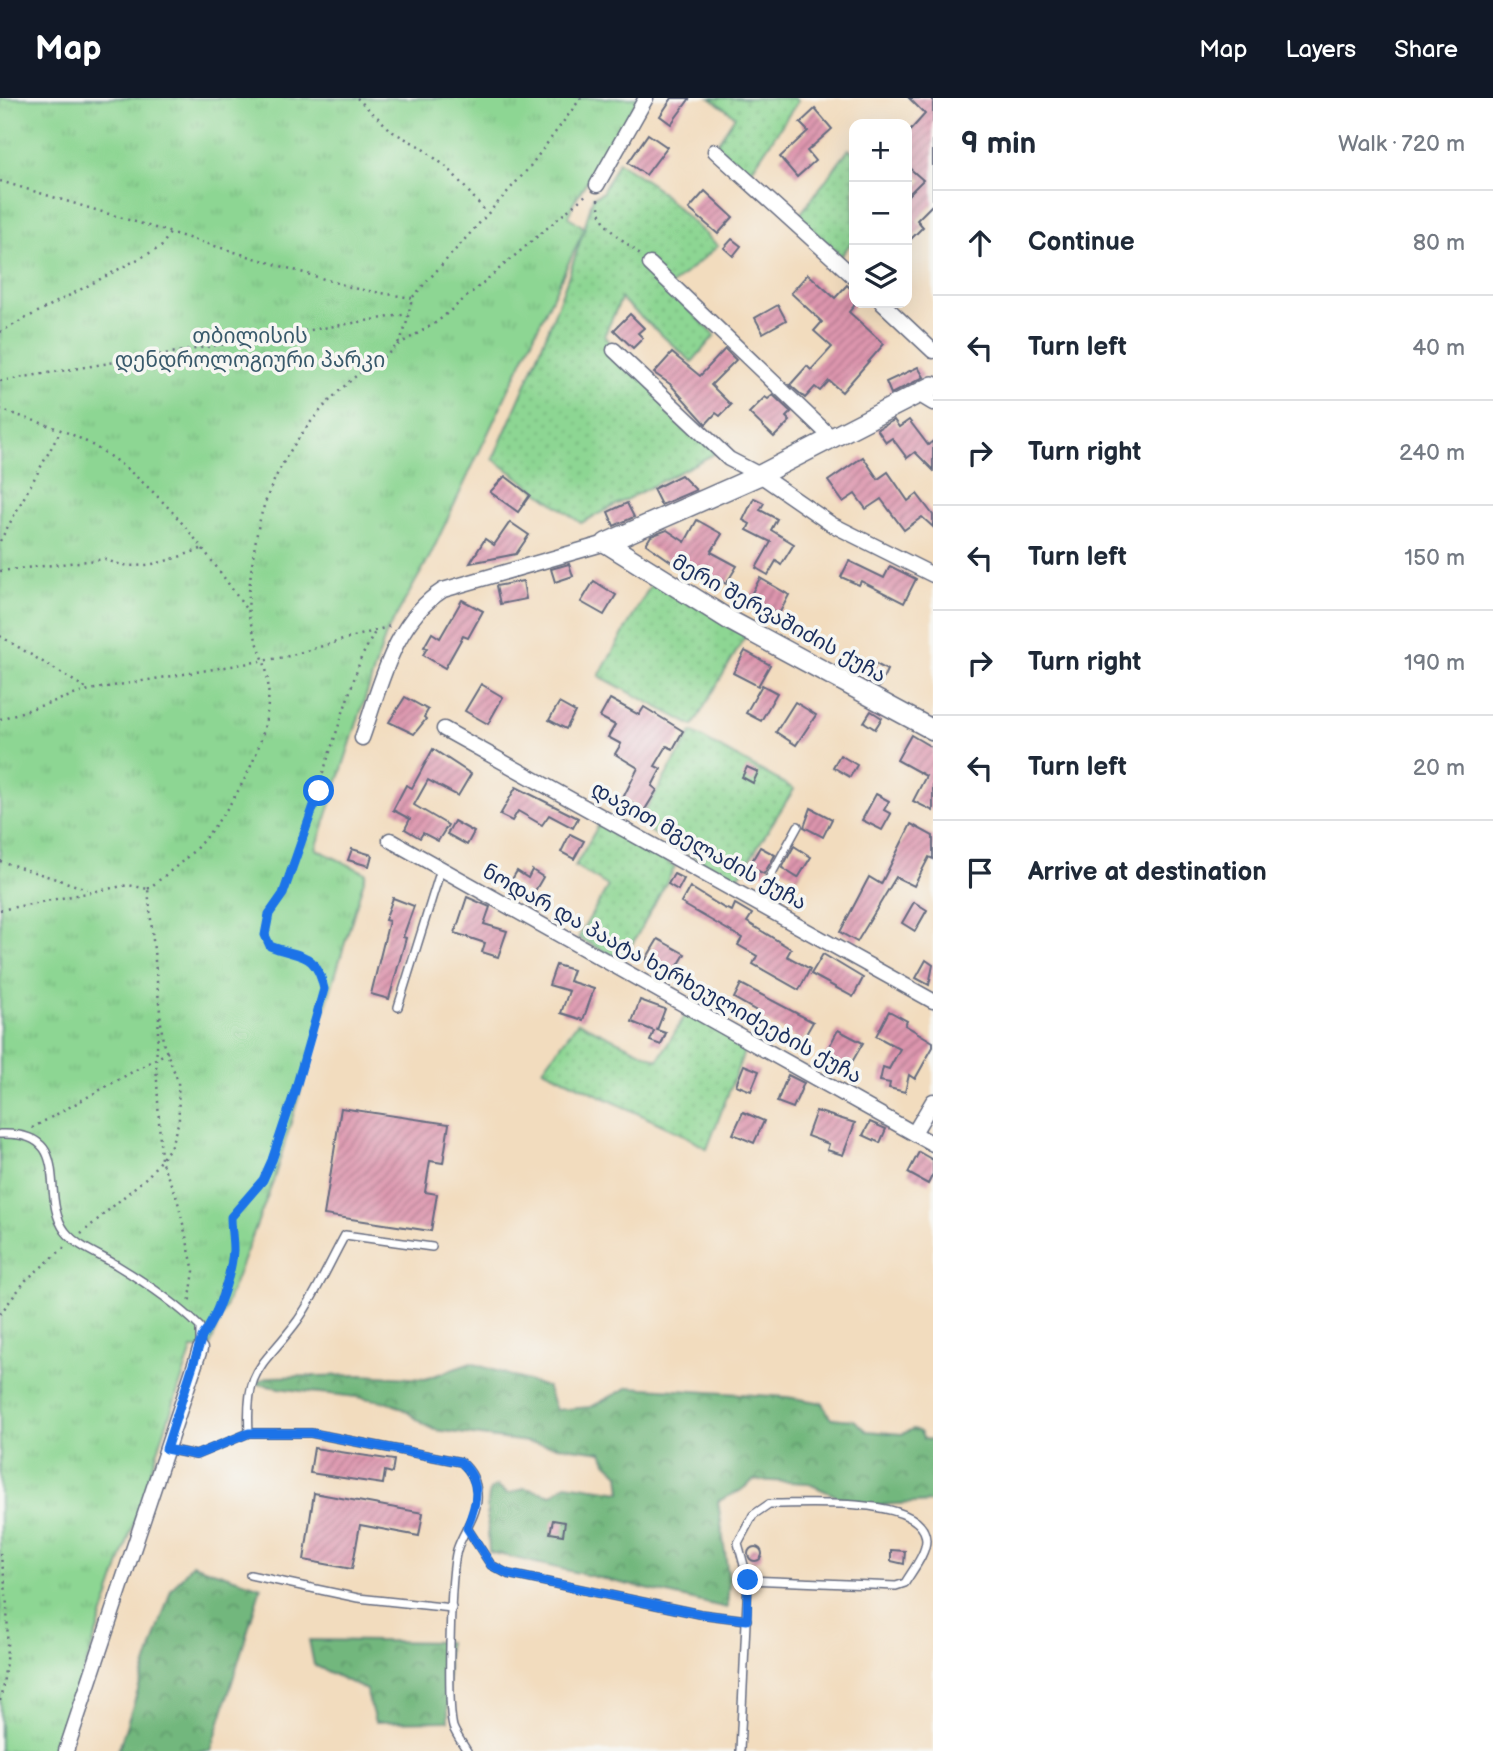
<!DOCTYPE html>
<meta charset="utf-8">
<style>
body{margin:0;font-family:"Balsamiq Sans","Noto Sans Georgian",sans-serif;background:#f2f2f3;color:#1f2937}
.controls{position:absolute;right:21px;top:21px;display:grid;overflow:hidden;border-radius:14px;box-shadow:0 7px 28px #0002}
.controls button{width:63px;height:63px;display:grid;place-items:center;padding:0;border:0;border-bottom:2px solid #e0e1e3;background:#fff;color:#1f2937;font:35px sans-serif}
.stop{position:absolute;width:21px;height:21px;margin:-16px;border:5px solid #1a73e8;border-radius:50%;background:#fff}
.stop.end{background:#1a73e8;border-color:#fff;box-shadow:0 2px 7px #0008}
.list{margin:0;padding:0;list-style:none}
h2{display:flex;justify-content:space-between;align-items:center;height:91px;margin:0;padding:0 28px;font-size:30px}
h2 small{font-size:23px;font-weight:400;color:#747a83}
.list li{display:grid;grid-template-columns:46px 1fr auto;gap:21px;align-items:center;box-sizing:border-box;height:105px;padding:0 28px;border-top:2px solid #e0e1e3}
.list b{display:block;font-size:26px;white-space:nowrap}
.list em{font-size:23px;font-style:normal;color:#747a83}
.icon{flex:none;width:38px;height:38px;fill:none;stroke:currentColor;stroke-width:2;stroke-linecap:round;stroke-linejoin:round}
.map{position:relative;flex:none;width:933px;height:1653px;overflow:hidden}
header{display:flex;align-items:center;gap:42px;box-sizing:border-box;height:98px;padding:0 35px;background:#111827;color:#fff}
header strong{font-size:33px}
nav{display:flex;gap:38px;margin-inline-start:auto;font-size:24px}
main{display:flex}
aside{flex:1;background:#fff}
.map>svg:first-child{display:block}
.grass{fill:url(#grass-dots);stroke:#548278;stroke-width:2}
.forest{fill:url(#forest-crowns);stroke:#46736e;stroke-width:2}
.park{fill:url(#park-tufts);stroke:#548278;stroke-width:2}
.building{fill:url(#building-hatch)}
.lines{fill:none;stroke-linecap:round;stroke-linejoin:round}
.service-casing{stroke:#666c80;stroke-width:10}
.minor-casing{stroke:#666c80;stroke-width:17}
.tertiary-casing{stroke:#666c80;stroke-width:22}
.path{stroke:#666c80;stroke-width:2.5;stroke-dasharray:2 5;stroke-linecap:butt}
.service{stroke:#fff;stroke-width:7}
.minor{stroke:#fff;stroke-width:14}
.tertiary{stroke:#fff;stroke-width:19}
.route{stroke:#1a73e8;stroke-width:9}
.labels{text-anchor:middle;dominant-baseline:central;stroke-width:7;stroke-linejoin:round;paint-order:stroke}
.park-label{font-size:21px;fill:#38596b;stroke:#f6f6f2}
.street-label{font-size:21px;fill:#1b2f5e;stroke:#f6f6f2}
</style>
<header>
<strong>Map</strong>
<nav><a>Map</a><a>Layers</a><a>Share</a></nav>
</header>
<main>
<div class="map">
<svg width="933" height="1653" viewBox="0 0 933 1653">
<defs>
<pattern id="grass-dots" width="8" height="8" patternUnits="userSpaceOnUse" patternTransform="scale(1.75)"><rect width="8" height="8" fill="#8dd693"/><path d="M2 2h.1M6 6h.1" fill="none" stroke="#79b881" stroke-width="1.8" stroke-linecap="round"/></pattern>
<pattern id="forest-crowns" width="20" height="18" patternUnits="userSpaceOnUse" patternTransform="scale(1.75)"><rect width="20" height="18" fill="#72b77d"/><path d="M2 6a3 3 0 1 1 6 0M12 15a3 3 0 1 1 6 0" fill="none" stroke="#5d956a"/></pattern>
<pattern id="park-tufts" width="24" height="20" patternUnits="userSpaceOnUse" patternTransform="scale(1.75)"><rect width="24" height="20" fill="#8dd693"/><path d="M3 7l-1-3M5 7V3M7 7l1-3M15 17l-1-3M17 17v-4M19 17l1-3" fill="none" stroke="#79b881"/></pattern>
<pattern id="building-hatch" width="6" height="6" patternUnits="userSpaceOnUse" patternTransform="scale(1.75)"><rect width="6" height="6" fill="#dd95ad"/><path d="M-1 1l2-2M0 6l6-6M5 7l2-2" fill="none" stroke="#b27a90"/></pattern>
</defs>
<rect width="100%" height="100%" fill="#f6f6f2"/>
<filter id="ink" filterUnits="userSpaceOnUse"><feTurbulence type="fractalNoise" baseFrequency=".0143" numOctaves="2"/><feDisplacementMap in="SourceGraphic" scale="14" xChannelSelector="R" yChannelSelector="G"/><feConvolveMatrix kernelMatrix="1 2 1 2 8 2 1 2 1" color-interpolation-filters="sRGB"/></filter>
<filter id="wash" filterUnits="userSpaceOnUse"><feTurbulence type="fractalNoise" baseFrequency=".00686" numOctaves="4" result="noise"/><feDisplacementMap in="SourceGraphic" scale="28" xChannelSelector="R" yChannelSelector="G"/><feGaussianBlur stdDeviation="1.57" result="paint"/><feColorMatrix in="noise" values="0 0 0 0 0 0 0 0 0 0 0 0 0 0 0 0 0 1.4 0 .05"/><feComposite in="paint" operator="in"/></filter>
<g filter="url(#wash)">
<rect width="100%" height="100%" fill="#f2dcbe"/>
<!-- grass -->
<g class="grass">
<path d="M 710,0 L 794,0 L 798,3 L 749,76 L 716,47 L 735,18 Z"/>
<path d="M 849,51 L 854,56 L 854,141 L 841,158 L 798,119 Z"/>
<path d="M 618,64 L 653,87 L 718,148 L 668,190 L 715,237 L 692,264 L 621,201 L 604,238 L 716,355 L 581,425 L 493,361 C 531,276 569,189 593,99 L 602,95 Z"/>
<path d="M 654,481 L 746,537 L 693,628 L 599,578 Z"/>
<path d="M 692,634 L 794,691 L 736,783 L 637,726 Z"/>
<path d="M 601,723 L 675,769 L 623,863 L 578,840 L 608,788 L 575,768 Z"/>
<path d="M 687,914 L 746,949 L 707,1051 L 684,1037 L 543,971 L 578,924 L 658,962 Z"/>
</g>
<!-- forest -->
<g class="forest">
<path d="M 471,1265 L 547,1289 L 556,1312 L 591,1309 L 629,1289 L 787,1299 L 823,1305 L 830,1320 L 854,1322 L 867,1333 L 902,1336 L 913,1331 L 920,1334 L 924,1341 L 933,1342 L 933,1404 L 859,1408 L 807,1385 L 754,1382 L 740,1393 L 718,1403 L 729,1484 L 727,1510 L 489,1454 L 487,1410 L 490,1392 L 497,1388 L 508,1396 L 525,1390 L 552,1397 L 566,1386 L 621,1394 L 619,1376 L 606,1364 L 602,1354 L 435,1332 C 418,1325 408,1310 389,1305 C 348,1294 299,1297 255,1285 L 268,1279 L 363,1277 L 425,1281 Z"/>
<path d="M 192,1466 L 261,1489 L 211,1653 L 118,1653 L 171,1492 Z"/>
<path d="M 309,1542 L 448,1544 L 448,1623 L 375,1624 L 366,1592 L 314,1567 Z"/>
</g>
<!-- park -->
<path class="park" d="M 0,0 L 639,0 L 572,107 L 569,119 L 585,130 L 430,458 L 386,536 L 316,751 L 366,775 L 273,1084 L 209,1251 L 192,1251 L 57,1653 L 0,1653 Z"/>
<g id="blocks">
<!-- building -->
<g class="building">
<path d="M 672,0 L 690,0 L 671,26 L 660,18 Z"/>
<path d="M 909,0 L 933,0 L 933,106 L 917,122 L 923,129 L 907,145 L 907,98 L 923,82 L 907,68 L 907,36 L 925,16 Z"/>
<path d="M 815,11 L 832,31 L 807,53 L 815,63 L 797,79 L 780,59 L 808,33 L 800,25 Z"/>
<path d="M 648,36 L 667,49 L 646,77 L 628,65 Z"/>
<path d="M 705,93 L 733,119 L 718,136 L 689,111 Z"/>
<path d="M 732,141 L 741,148 L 733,158 L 724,150 Z"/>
<path d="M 808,176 L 835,200 L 847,187 L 854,194 L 854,208 L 849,214 L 884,246 L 842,294 L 829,283 L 820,293 L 815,289 L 805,300 L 790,287 L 807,268 L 811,272 L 832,249 L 814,233 L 822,224 L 791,195 Z"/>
<path d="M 778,207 L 786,222 L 763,235 L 755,220 Z"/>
<path d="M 630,216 L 644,230 L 638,235 L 643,240 L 633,250 L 614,232 Z"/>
<path d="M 725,251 L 736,262 L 711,287 L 731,307 L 720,318 L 716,315 L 706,326 L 670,286 L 654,275 L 672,255 L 700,278 Z"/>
<path d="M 918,269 L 924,279 L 891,296 L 886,284 Z"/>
<path d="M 773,297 L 791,314 L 786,319 L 790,323 L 774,339 L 749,315 L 765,299 L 768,301 Z"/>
<path d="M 894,322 L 899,329 L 909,322 L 928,347 L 933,343 L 933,372 L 915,354 L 907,360 L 892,340 L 886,344 L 877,331 Z"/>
<path d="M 863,359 L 878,381 L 888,374 L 908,403 L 917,396 L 933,417 L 933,429 L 922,419 L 904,432 L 881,401 L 866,411 L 855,396 L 843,404 L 828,383 Z"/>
<path d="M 681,377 L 696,392 L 661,407 L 653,391 Z"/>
<path d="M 505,378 L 530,397 L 518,414 L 490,394 Z"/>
<path d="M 754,400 L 764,405 L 760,412 L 777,421 L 771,432 L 794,446 L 781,467 L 776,463 L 768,477 L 756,470 L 771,444 L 747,432 L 750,426 L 743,422 Z"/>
<path d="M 627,405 L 634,419 L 614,428 L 608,414 Z"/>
<path d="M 697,422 L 722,436 L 711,454 L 737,468 L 726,486 L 697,470 L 692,478 L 646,446 L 651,438 L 667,432 L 685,444 Z"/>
<path d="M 510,424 L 529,437 L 516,456 L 470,465 L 485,441 L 494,447 Z"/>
<path d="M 849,463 L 884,480 L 890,468 L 916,481 L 904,505 L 861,483 L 859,487 L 841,479 Z"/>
<path d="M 569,466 L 573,478 L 555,484 L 551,471 Z"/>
<path d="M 760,480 L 789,497 L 779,516 L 749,500 Z"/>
<path d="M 523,483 L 526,501 L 500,506 L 496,488 Z"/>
<path d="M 594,483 L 616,497 L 604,517 L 581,504 Z"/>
<path d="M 462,502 L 483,513 L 468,540 L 463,538 L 445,570 L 423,557 L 427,550 L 424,549 L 432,535 L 440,540 Z"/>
<path d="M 745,553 L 770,567 L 758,588 L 733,575 Z"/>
<path d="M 876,566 L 887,572 L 879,589 L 867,583 Z"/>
<path d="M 481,586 L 503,599 L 488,626 L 465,613 Z"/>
<path d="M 762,587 L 777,595 L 761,623 L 746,615 Z"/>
<path d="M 405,599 L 428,612 L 424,619 L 426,621 L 414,636 L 389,624 Z"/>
<path d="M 610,601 L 639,617 L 644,609 L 683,633 L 673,651 L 667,648 L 655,668 L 661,671 L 652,688 L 657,692 L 644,713 L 623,700 L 638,670 L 615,656 L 621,646 L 608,639 L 615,627 L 600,619 Z"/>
<path d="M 795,604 L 816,617 L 796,647 L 776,634 Z"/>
<path d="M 559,605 L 575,614 L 566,631 L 549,622 Z"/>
<path d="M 871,613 L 882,620 L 875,631 L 864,624 Z"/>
<path d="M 911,637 L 933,650 L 933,713 L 913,703 L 926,678 L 897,662 Z"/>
<path d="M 433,651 L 471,676 L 458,698 L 428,682 L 414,707 L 448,727 L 438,743 L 423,735 L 420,740 L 405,731 L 410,721 L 393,712 L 406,687 L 412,690 Z"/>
<path d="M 840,657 L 857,667 L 850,679 L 833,669 Z"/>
<path d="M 747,669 L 758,674 L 753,685 L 742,679 Z"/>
<path d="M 516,689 L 578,720 L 573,730 L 549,717 L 542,727 L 518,713 L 512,723 L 500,717 Z"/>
<path d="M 876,696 L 889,703 L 884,712 L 891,716 L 882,732 L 862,722 Z"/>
<path d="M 811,710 L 832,721 L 823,739 L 804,729 Z"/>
<path d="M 454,723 L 474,734 L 467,747 L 447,736 Z"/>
<path d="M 911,726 L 933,738 L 933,761 L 929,759 L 914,788 L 896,779 L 857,844 L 840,834 L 869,779 L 881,786 Z"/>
<path d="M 570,736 L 584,743 L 574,761 L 561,754 Z"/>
<path d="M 794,748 L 811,759 L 798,780 L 782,770 Z"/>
<path d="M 760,749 L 775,757 L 764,776 L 749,768 Z"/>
<path d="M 352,751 L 372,757 L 369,768 L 348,762 Z"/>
<path d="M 532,772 L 543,779 L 532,798 L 511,783 L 517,773 L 528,780 Z"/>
<path d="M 674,776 L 684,781 L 678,792 L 668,786 Z"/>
<path d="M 690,789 L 724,810 L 732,813 L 735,806 L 752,816 L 747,824 L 791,851 L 787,858 L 810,871 L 799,892 L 753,866 L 757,858 L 738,847 L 742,840 L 681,805 Z"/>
<path d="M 467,799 L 490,809 L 484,826 L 507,833 L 498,859 L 482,854 L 485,845 L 455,835 Z"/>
<path d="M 393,800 L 414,808 L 403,839 L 406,840 L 389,901 L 371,896 L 389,823 L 385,822 Z"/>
<path d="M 914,804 L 927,812 L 915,833 L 902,825 Z"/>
<path d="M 658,841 L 685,856 L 673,876 L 646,861 Z"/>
<path d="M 823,856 L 863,880 L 853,899 L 811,876 Z"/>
<path d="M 926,862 L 933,867 L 929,887 L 916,880 Z"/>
<path d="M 556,867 L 573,872 L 569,883 L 594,891 L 583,922 L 561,915 L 569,893 L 549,887 Z"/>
<path d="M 741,886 L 813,924 L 802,943 L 758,919 L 760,915 L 734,900 Z"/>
<path d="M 640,902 L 665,911 L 657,932 L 666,935 L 661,947 L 650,943 L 654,933 L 632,924 Z"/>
<path d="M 889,913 L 907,923 L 905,927 L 933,944 L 933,949 L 915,981 L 909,977 L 905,994 L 889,990 L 890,985 L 880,983 L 883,969 L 889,971 L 900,951 L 876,938 Z"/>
<path d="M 838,932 L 863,945 L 848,971 L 824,958 Z"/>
<path d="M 744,967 L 759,973 L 751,993 L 736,987 Z"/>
<path d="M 788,977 L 804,985 L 793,1010 L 777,1004 Z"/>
<path d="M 341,1010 L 449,1026 L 443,1065 L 430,1063 L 425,1094 L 437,1096 L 431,1133 L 324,1117 Z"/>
<path d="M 816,1013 L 855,1025 L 843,1057 L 827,1052 L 829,1046 L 807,1038 Z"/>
<path d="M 743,1014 L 764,1023 L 754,1045 L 733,1036 Z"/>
<path d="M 870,1024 L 886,1031 L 880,1045 L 863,1037 Z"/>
<path d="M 919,1054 L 933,1062 L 933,1076 L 928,1086 L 908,1075 Z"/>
<path d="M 314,1350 L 394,1362 L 392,1375 L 385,1373 L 383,1386 L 310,1375 Z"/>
<path d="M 314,1395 L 423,1415 L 419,1438 L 360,1427 L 352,1471 L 304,1462 Z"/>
<path d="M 553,1422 L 565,1424 L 563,1437 L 550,1435 Z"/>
<circle cx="755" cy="1456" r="7"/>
<path d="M 891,1452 L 905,1453 L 904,1466 L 891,1463 Z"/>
</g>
</g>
</g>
<g filter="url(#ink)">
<use href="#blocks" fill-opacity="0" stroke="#666c80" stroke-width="2"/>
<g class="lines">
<defs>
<g id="service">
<path d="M 756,804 L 798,728"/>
<path d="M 398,909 L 441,771"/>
<path d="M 0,1036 C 76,1033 38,1096 65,1133 C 78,1150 101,1157 118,1168 C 146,1185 177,1206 200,1229 L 200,1251"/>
<path d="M 249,1335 C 245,1267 263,1270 298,1222 C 316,1196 330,1164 345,1137 L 432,1149"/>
<path d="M 166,1351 L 196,1357 L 249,1335 L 311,1335 L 461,1364 C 473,1374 478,1386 477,1402 C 476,1419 462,1435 457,1452 C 450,1476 447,1605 453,1629 C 456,1637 463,1646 467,1653"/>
<path d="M 467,1430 L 491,1467 L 508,1476 L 700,1516 L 747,1522"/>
<path d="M 250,1477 L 358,1500 L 452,1510"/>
<path d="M 740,1653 L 748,1482 L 738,1445 L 753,1417 L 769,1406 C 801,1407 924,1396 926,1442 C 926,1456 912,1473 905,1485 L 896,1488 L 748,1482"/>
</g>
<g id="minor">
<path d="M 715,53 L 854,179"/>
<path d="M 597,87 L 646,0"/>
<path d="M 650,166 L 831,339"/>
<path d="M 882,205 L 933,253"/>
<path d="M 614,252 L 729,361 L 760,377 L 831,426 L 933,477"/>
<path d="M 918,296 L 933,305"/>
<path d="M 444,631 L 933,903"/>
<path d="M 362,640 C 381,587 393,524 443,492 L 606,445"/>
<path d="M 390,742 L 933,1046"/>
<path d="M 914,1035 L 933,1003"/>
<path d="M 66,1653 L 200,1251"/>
</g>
<path id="tertiary" d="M 933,288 L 760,377 L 606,445 L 731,523 L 933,632"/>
</defs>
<!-- service casing -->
<use href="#service" class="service-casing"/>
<!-- minor casing -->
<use href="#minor" class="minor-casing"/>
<!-- tertiary casing -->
<use href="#tertiary" class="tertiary-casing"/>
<!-- path -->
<g class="path">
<path d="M 357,0 L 393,34 L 419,48 L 449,71 L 487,115"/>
<path d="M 0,83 L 357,191 L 412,200"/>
<path d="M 598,101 C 601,134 619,136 640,157"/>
<path d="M 0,234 L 161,149 L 170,135"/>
<path d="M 398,247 L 437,224 L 587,96"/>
<path d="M 0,283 L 408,216"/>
<path d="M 0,311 C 26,321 56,328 81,341 C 155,380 202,447 248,514"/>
<path d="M 0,443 L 60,334"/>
<path d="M 0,473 L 105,461 C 137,477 172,461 204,450"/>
<path d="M 0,538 L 89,592"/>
<path d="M 0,621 L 89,592 L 285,559 L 391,528"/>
<path d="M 0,763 L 87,791"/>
<path d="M 148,791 C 165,777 185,763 200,746 C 237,703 273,642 268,583 C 266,561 253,539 249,517 C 246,498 256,431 263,411 C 279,360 315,312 356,278 C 368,267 389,259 398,245 C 407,232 408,216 412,200 L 528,71 L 581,0"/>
<path d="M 0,812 L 128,787 L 148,791"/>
<path d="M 159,919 L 156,963 L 161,1063 L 177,1100 L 194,1173 L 189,1207"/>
<path d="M 32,1030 L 168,954"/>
<path d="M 81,1136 L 149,1077 L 170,1050 L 179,1023 L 178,983 L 163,945 L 148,791"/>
<path d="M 0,1216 L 26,1182 L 65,1149"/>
<path d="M 210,1228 L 233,1153 L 231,1119 L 263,1081 L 272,1062 L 295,993 L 324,891 C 314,842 286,866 265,843 C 265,824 271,810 283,796 L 361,560 L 376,532"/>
<path d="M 0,1455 C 10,1504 10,1554 0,1603"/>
</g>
<!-- service -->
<use href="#service" class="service"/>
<!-- minor -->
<use href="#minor" class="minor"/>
<!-- tertiary -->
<use href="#tertiary" class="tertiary"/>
</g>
</g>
<g class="lines" filter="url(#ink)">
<!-- route -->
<path class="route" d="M 319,693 L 283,796 L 269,816 L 265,837 L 270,848 C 299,860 316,852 324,891 L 295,993 L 272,1062 L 263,1082 L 231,1119 C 231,1130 233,1141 233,1152 C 232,1176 216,1221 202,1239 L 166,1351 L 196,1357 L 249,1335 L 311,1335 L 461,1364 C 483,1384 477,1405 467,1430 L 491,1467 L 508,1476 L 700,1516 L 747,1522 L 748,1482"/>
</g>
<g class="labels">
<!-- park labels -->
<g class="park-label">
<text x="250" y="238">თბილისის<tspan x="250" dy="24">დენდროლოგიური პარკი</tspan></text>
</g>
<!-- street labels -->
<g class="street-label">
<text transform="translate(779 521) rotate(29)">მერი შერვაშიძის ქუჩა</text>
<text transform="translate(699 748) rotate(29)">დავით მგელაძის ქუჩა</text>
<text transform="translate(672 876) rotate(29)">ნოდარ და პაატა ხერხეულიძეების ქუჩა</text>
</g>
</g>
</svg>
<div class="controls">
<button>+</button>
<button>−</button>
<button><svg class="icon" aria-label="layers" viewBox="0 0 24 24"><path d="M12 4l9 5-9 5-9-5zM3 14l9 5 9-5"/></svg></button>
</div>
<div class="stop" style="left:319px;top:693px"></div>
<div class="stop end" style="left:748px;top:1482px"></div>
</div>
<aside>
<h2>9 min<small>Walk · 720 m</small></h2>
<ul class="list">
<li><svg class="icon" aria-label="ahead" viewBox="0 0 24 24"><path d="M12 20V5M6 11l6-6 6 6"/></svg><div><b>Continue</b></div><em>80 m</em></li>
<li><svg class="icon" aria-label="left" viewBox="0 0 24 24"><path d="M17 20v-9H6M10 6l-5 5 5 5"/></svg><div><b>Turn left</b></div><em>40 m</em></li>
<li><svg class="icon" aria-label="right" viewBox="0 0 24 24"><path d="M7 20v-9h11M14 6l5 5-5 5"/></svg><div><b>Turn right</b></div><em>240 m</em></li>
<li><svg class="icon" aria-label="left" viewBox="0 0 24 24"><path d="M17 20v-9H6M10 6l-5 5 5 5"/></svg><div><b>Turn left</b></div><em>150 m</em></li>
<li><svg class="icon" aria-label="right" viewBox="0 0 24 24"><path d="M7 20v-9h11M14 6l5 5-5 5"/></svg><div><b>Turn right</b></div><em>190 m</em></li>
<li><svg class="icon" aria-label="left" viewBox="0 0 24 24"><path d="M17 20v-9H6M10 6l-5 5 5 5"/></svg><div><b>Turn left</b></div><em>20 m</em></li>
<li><svg class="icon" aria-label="arrive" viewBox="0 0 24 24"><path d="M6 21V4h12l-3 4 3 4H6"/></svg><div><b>Arrive at destination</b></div></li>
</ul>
</aside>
</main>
